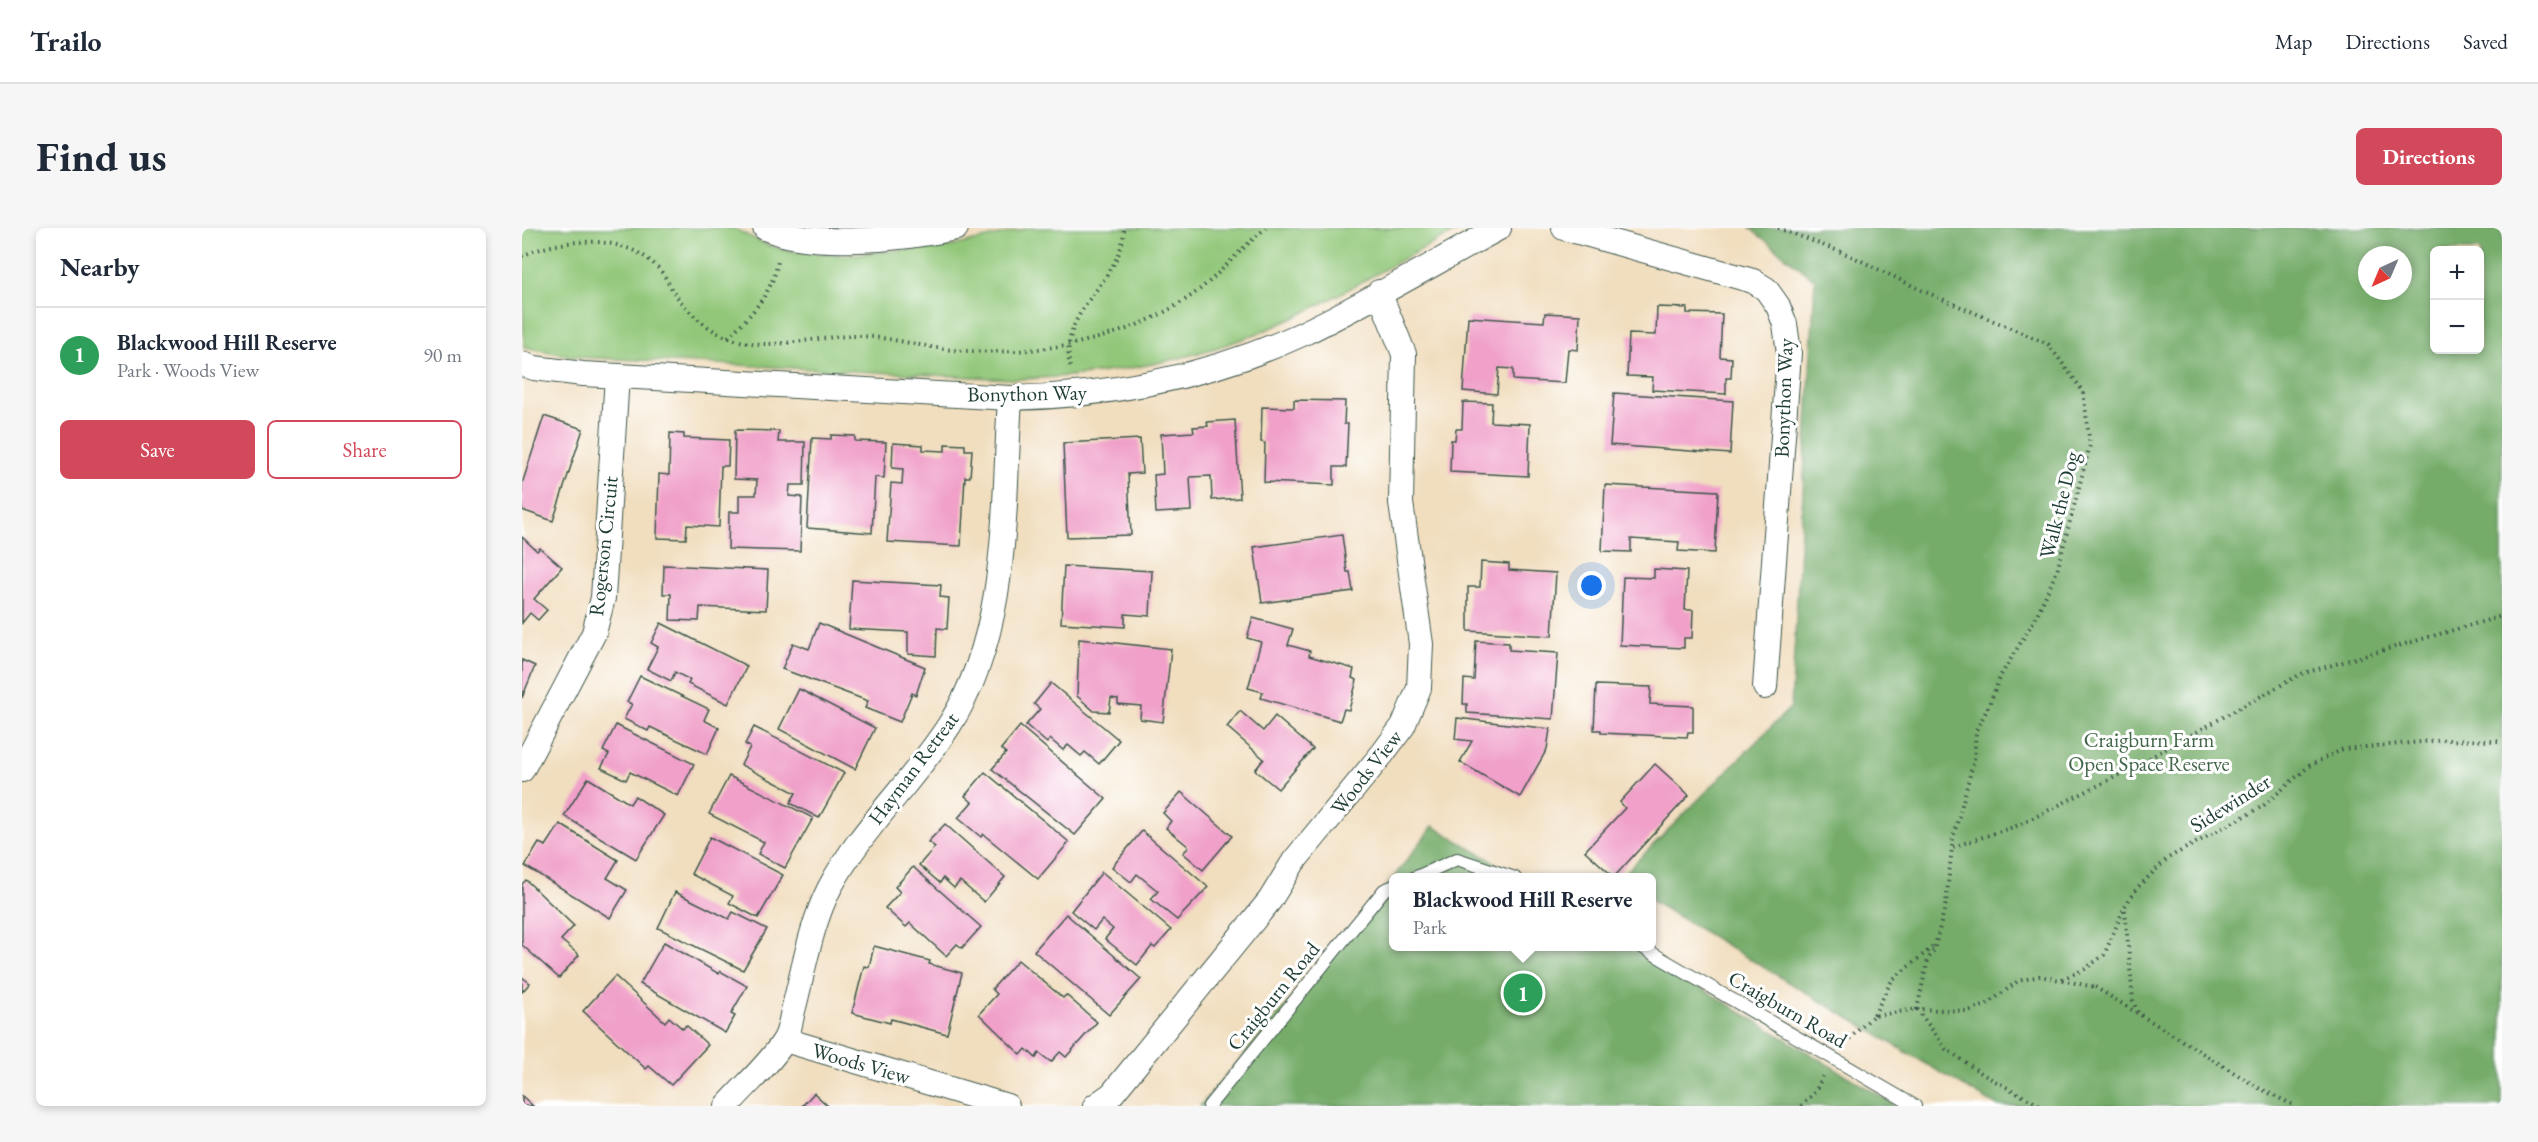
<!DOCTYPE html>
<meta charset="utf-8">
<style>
body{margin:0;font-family:"EB Garamond",serif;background:#f6f6f7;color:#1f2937}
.controls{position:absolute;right:18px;top:18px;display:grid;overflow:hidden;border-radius:9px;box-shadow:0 3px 9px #0003}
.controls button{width:54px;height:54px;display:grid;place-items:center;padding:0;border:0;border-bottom:2px solid #e0e1e3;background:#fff;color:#1f2937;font:30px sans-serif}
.compass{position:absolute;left:1836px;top:18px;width:54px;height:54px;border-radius:50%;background:#fff;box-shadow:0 3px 9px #0003;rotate:224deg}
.you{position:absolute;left:1070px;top:358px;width:21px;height:21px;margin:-15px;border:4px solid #fff;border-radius:50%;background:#1a73e8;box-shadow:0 0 0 9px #1a73e833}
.badge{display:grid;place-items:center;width:39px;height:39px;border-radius:50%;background:#d1495b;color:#fff;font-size:20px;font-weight:700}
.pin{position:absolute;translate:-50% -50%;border:3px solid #fff;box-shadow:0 2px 6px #0006}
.popup{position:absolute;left:867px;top:645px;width:267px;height:78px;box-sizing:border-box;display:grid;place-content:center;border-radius:9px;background:#fff;filter:drop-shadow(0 2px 4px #0005);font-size:20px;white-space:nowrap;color:#747a83}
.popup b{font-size:22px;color:#1f2937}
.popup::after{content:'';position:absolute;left:50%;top:100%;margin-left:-12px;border:12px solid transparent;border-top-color:#fff}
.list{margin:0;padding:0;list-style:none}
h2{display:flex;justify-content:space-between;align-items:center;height:78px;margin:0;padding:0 24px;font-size:26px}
h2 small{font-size:20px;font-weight:400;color:#747a83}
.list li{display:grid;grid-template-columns:39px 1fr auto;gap:18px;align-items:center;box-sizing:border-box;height:96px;padding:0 24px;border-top:2px solid #e0e1e3}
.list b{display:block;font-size:22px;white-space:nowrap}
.list p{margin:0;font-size:20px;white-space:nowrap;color:#747a83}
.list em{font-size:20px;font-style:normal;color:#747a83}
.actions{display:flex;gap:12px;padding:18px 24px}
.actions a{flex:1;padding:14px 0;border:2px solid #d1495b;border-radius:9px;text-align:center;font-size:21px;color:#d1495b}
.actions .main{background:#d1495b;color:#fff}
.map{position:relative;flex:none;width:1980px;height:878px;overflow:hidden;border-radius:9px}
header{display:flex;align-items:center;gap:36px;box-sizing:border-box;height:84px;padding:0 30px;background:#fff;border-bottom:2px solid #e0e1e3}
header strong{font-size:28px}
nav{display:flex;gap:33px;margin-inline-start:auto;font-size:21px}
.intro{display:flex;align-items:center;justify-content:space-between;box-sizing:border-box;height:144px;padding:0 36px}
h1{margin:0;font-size:42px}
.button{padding:15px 27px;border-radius:9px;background:#d1495b;color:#fff;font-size:21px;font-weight:700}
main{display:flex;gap:36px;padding:0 36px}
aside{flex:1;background:#fff;border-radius:9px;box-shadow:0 3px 9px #0003}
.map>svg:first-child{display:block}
.green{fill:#92c779;stroke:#588256;stroke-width:1.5}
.forest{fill:#75ac69;stroke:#4a744e;stroke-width:1.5;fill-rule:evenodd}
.building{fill:#f0a0c9}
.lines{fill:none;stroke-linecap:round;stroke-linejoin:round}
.service-casing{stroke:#3e5549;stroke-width:14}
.minor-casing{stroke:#3e5549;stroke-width:26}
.path{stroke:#3e5549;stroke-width:4;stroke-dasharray:1.5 4.5;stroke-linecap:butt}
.service{stroke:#fff;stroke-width:12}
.minor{stroke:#fff;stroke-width:24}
.labels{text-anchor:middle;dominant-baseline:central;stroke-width:6;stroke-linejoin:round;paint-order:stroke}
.street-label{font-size:21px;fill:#1f3d34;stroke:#fff}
.park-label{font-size:21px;fill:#426649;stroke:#fff}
</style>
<header>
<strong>Trailo</strong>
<nav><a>Map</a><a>Directions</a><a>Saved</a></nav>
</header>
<div class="intro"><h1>Find us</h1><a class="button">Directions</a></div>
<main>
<aside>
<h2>Nearby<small></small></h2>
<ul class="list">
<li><span class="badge" style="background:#2e9e5b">1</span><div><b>Blackwood Hill Reserve</b><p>Park · Woods View</p></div><em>90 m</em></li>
</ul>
<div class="actions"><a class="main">Save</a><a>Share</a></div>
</aside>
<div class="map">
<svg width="1980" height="878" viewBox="0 0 1980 878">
<rect width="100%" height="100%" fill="#fff"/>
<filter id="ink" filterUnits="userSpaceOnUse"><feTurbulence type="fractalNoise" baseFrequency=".0167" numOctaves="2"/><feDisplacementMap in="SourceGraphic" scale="12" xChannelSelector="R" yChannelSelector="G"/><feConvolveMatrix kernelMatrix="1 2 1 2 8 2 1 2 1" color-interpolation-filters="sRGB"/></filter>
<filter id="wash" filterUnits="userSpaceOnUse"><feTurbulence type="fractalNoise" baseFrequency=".008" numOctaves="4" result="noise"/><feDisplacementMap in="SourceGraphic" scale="24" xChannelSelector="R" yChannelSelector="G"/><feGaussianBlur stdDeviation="1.35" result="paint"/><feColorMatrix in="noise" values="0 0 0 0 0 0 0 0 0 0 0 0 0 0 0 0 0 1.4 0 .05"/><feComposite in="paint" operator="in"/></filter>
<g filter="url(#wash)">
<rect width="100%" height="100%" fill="#f1debf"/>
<!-- green -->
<path class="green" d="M 0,0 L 211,0 L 247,18 L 267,23 L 321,27 L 427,19 L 507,0 L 942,0 C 883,27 828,63 769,91 C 681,132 585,149 490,151 L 54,129 L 2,119 Z"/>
<!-- forest -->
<g class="forest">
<path d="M 1228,0 L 1980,0 L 1980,878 L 1475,878 L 1130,673 L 1130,650 L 1099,649 L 1269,479 L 1293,52 ZM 1912,22 L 1958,22 L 1958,122 L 1912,122 ZM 1845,27 L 1881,27 L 1881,63 L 1845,63 Z"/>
<path d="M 911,598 L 997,649 L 872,650 L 872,718 L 1111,719 L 1375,878 L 678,878 L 862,662 Z"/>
</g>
<g id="blocks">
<!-- building -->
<g class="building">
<path d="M 1135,79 L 1165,80 L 1165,85 L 1200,86 L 1198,129 L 1210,130 L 1209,150 L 1204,150 L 1204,166 L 1130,162 L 1131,149 L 1105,148 L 1107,106 L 1134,107 Z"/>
<path d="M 1023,85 L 1058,87 L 1056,122 L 1046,121 L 1043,155 L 991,152 L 991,141 L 977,140 L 975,166 L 941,163 L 946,89 L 1022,94 Z"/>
<path d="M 1092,165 L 1211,173 L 1208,226 L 1088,217 Z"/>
<path d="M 772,172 L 823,173 L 822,196 L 826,196 L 824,239 L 812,239 L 812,257 L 742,254 L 743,215 L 739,214 L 740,179 L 772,180 Z"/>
<path d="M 941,174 L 970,175 L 969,194 L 1008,196 L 1006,248 L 928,244 L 929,212 L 933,212 L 934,201 L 940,201 Z"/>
<path d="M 22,188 L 61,201 L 31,293 L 0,282 L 0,256 Z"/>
<path d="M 713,192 L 718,270 L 690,272 L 689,248 L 668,249 L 670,283 L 634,285 L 632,247 L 641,246 L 639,206 L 672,204 L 671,199 L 686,198 L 685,194 Z"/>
<path d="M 213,202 L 257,203 L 256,214 L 283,214 L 282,257 L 268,257 L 267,268 L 280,269 L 278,323 L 206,321 L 207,284 L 217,284 L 217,267 L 234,267 L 235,252 L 212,251 Z"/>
<path d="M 148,205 L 162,206 L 162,210 L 207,212 L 206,238 L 199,238 L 197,299 L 165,297 L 164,311 L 135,310 L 137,246 L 147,247 Z"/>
<path d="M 309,207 L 333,208 L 333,213 L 364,214 L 362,250 L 353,249 L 350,305 L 285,300 L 290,210 L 309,211 Z"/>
<path d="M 618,211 L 620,245 L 606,246 L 609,307 L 545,309 L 541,215 Z"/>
<path d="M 371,215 L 401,217 L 401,222 L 423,223 L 423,216 L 443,217 L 443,222 L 450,222 L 448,249 L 443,249 L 439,318 L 365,314 L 369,255 L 380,256 L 381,241 L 370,240 Z"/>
<path d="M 1083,257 L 1196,263 L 1193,325 L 1156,323 L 1157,314 L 1109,311 L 1109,324 L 1080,323 Z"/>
<path d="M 820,307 L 825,344 L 828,344 L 831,363 L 740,375 L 732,319 Z"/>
<path d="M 0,309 L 15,323 L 18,320 L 40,339 L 12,371 L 25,382 L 16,392 L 8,385 L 0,395 Z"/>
<path d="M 959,334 L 987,336 L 987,342 L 1034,345 L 1030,408 L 946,403 L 946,359 L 958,359 Z"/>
<path d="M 142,337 L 246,342 L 244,382 L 178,379 L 177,393 L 148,392 L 149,366 L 141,366 Z"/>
<path d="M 542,338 L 630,343 L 628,388 L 603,386 L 603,399 L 539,395 Z"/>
<path d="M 1132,341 L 1165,343 L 1163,382 L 1171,382 L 1170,410 L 1162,410 L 1162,420 L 1098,417 L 1101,349 L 1132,350 Z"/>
<path d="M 330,352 L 419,357 L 418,369 L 427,370 L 425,401 L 415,400 L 414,428 L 386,426 L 386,404 L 327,401 Z"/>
<path d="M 731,390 L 771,401 L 766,417 L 788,423 L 787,428 L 832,441 L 830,450 L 835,452 L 827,482 L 822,481 L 818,493 L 739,470 L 741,464 L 726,460 L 739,414 L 725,410 Z"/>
<path d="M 139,395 L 225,438 L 206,476 L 166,456 L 168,452 L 153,444 L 149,453 L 125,441 L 136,419 L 129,415 Z"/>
<path d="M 297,395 L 403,439 L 394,467 L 390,465 L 378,494 L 343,480 L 346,473 L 260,441 L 271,415 L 287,421 Z"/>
<path d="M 557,411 L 649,421 L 641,494 L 618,491 L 619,478 L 596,476 L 596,471 L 589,470 L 587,484 L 572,483 L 555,468 Z"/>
<path d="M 954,413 L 987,415 L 987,422 L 1036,425 L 1031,491 L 945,485 L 945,476 L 941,476 L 942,451 L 952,452 Z"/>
<path d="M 0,432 L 13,438 L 0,470 Z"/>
<path d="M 118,448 L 187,481 L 182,492 L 197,500 L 185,526 L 128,499 L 126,503 L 102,491 L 110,476 L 105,474 Z"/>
<path d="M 529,455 L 597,512 L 577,536 L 563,524 L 559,528 L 546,517 L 541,522 L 528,511 L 525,515 L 504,497 L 518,481 L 512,476 Z"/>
<path d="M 1074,457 L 1129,459 L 1128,476 L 1171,478 L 1171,504 L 1166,504 L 1165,509 L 1079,505 L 1079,502 L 1072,502 Z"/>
<path d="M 277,461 L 353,500 L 333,541 L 257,501 Z"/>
<path d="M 718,483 L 741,503 L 753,488 L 791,521 L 756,561 L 733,542 L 742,531 L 705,499 Z"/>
<path d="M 935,490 L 1028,501 L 1025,521 L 998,569 L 938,534 L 950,513 L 933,511 Z"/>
<path d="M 94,497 L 172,536 L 156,568 L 108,544 L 104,552 L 79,540 L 87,526 L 81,523 Z"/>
<path d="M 498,498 L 584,571 L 553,607 L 470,541 L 484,525 L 479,521 Z"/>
<path d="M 232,499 L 322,545 L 297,590 L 268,575 L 274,565 L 219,537 L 228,519 L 223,516 Z"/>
<path d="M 1133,536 L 1167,567 L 1092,649 L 1063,623 L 1103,580 L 1098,574 Z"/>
<path d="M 463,544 L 547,614 L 516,651 L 461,606 L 459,609 L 436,590 L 450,574 L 443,568 Z"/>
<path d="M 207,548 L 291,590 L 263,640 L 236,626 L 242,614 L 187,586 Z"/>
<path d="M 66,550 L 108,576 L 113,568 L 142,587 L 114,631 L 42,588 Z"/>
<path d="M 659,564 L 710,608 L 681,642 L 661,625 L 667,619 L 644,600 L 649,593 L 641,585 Z"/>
<path d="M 38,596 L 96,632 L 85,650 L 105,662 L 88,690 L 3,638 L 17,615 L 24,618 Z"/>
<path d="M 423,596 L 483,649 L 462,674 L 438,653 L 432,660 L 421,650 L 418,655 L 397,637 L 413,619 L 406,614 Z"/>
<path d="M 620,603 L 686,659 L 655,692 L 629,671 L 636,663 L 615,646 L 609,654 L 590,639 Z"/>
<path d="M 188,609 L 261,647 L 236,690 L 207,675 L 211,668 L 169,646 Z"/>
<path d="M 391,639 L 459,699 L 440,720 L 435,716 L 424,728 L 388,695 L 384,699 L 363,680 L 378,664 L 373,659 Z"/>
<path d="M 580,644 L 649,702 L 633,720 L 630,718 L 615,737 L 583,711 L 591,701 L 580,692 L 572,702 L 549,683 Z"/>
<path d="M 4,652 L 52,698 L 39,712 L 57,727 L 37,750 L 0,717 L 0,656 Z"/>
<path d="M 153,664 L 207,691 L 211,684 L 245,701 L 221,742 L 136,700 Z"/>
<path d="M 544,686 L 619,751 L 587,787 L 512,723 Z"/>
<path d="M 142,714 L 197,746 L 198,743 L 225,758 L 209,786 L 213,788 L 203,805 L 118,756 Z"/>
<path d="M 352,718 L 408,733 L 407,736 L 440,745 L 425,806 L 369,791 L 368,795 L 330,785 L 342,738 L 347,739 Z"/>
<path d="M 496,732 L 541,770 L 544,767 L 575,794 L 544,829 L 538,824 L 529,834 L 517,825 L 514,830 L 504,821 L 499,827 L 457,786 L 475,766 L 470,761 Z"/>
<path d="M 93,748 L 143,794 L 147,789 L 161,801 L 164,797 L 186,817 L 149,857 L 127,838 L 124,841 L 61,783 Z"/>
<path d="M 0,749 L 8,755 L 0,764 Z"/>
<path d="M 292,865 L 306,878 L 280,878 Z"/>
<path d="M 0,868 L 11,878 L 0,878 Z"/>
</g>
</g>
</g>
<g filter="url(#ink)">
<use href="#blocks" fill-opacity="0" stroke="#3e5549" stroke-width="1.5"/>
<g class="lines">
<defs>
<g id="service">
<path d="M 892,650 L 935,631 L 993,650"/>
<path d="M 1118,718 L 1393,878"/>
<path d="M 687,878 L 862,662 L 872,658"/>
</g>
<g id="minor">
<path d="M 243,0 C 291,21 383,11 434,0"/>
<path d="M 1042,0 L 1231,53 L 1244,61 L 1256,78 L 1263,96 L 1267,125 L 1243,459"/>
<path d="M 0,136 L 12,140 L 61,146 L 488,170 C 588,168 689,148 780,106 C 847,74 912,35 977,0"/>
<path d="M 0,542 L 72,405 L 81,370 L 95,148"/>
<path d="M 263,812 L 485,878"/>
<path d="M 205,878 C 223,857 247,837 262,813 C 268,804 269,789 272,779 C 282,740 289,697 307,661 C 339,600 391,554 428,496 C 488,401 481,278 488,170"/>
<path d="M 573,878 L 590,866 L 748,672 L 772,633 L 861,525 L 881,498 L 897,460 L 899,416 L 879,275 L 882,126 L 857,64"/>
</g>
</defs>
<!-- service casing -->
<use href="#service" class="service-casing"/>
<!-- minor casing -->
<use href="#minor" class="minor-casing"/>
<!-- path -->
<g class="path">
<path d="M 1256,0 L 1327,27 L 1399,62 L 1526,116 L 1561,163 L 1568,217 L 1535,343 L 1513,391 L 1479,447 L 1465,482 L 1454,502 L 1452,532 L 1431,610 L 1424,675 L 1412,722 L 1406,731 L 1395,781 L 1446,783 L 1464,777 L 1496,753 L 1518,748 L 1573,759"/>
<path d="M 0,28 C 39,10 100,5 133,37 C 141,44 146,54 151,63 C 165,84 186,103 210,111 C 249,124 296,107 337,108 C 373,109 408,122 445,123 C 524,127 613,111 677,62 C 701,43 720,19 744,0"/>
<path d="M 206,109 C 230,86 250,66 256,33"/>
<path d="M 548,139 C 536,79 601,55 602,0"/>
<path d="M 1431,619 L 1497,597 L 1595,548 L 1779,446 L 1980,388"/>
<path d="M 1603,682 L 1611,773 L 1617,787"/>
<path d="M 1540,751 L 1563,741 L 1582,727 L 1603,678 L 1615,660 L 1646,630 L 1741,578 L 1787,538 L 1821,521 L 1922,512 L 1980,513"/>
<path d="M 1573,759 L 1737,860 L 1773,878"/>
<path d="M 1352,787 L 1370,752 L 1413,717"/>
<path d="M 1323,815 L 1351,788 L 1395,781 L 1424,821 L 1462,847 L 1519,878"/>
<path d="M 1279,878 L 1293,864 L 1301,848"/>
</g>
<!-- service -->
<use href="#service" class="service"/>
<!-- minor -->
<use href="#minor" class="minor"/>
</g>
</g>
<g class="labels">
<!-- street labels -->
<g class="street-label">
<text transform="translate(505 165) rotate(-1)">Bonython Way</text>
<text transform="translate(1261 170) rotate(-88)">Bonython Way</text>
<text transform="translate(1537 277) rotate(-76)">Walk the Dog</text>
<text transform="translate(81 318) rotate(-84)">Rogerson Circuit</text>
<text transform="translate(391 540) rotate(-53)">Hayman Retreat</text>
<text transform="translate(844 544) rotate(-52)">Woods View</text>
<text transform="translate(1708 575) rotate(-32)">Sidewinder</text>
<text transform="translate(751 768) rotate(-51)">Craigburn Road</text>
<text transform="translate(1266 781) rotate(30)">Craigburn Road</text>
<text transform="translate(339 835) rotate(16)">Woods View</text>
</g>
<!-- park labels -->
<g class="park-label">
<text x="1627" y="511">Craigburn Farm<tspan x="1627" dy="24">Open Space Reserve</tspan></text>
</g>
</g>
</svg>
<div class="controls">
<button>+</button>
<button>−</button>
</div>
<svg class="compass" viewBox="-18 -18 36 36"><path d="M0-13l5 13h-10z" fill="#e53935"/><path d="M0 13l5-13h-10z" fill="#747a83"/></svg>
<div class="you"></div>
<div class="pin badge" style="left:1001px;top:765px;background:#2e9e5b">1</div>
<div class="popup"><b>Blackwood Hill Reserve</b>Park</div>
</div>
</main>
